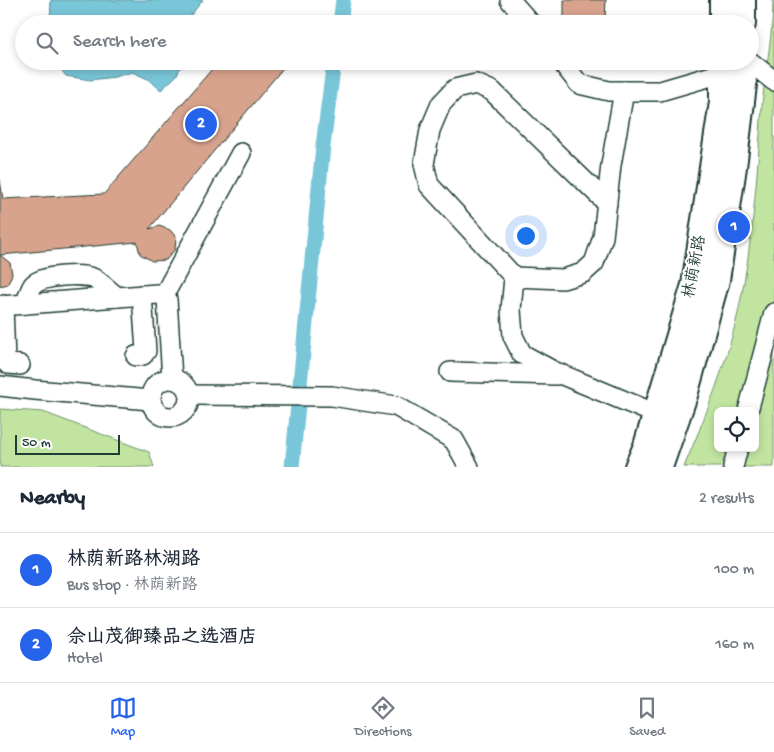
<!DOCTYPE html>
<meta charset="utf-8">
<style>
body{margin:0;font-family:"Gochi Hand","LXGW WenKai TC",sans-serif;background:#f6f6f7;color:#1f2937}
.controls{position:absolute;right:15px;bottom:15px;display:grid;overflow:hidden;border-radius:8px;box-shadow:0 2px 8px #0003}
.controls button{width:45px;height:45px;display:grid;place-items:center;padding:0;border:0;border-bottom:1px solid #e0e1e3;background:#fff;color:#1f2937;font:25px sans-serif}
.scale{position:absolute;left:15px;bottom:12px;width:105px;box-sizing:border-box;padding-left:5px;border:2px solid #1f3d34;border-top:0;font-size:14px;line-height:18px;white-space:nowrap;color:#1f3d34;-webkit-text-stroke:4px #fff;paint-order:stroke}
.you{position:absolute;left:525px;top:235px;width:18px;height:18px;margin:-12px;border:4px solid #fff;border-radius:50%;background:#1a73e8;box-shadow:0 0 0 8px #1a73e833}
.badge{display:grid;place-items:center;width:32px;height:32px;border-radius:50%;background:#2563eb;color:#fff;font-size:16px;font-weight:700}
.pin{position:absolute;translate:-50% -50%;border:2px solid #fff;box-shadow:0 1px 5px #0006}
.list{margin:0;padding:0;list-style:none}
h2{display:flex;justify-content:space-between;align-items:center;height:65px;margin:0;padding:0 20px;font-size:21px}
h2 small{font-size:16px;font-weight:400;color:#747a83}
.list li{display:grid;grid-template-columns:32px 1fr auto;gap:15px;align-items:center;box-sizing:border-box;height:75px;padding:0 20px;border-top:1px solid #e0e1e3}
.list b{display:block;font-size:19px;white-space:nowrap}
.list p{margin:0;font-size:16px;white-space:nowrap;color:#747a83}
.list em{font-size:16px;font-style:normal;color:#747a83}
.icon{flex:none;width:28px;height:28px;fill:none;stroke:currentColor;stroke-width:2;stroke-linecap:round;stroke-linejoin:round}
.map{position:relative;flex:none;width:774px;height:467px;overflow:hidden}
.search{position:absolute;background:#fff;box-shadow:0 2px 8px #0003;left:15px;right:15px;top:15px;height:55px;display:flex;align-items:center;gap:12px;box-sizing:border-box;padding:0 18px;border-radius:28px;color:#747a83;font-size:19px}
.sheet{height:215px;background:#fff}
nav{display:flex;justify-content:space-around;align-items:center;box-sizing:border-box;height:70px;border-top:1px solid #e0e1e3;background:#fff;font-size:14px;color:#747a83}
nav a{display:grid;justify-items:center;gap:2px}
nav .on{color:#2563eb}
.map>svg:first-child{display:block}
.green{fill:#c1e5a0;stroke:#70916a;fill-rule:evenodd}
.water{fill:#79c6d8;stroke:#558f96}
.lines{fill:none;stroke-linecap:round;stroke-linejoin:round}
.canal{stroke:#79c6d8;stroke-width:15}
.building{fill:#d8a38d;stroke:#1f3d34}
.minor-casing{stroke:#1f3d34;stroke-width:22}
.major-casing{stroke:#1f3d34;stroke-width:28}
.minor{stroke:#fff;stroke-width:19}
.major{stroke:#fff;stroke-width:24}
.labels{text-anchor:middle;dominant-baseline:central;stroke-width:4;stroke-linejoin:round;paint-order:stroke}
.street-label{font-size:16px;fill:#1f3d34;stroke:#fff}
</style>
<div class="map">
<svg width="774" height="467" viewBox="0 0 774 467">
<rect width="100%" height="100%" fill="#fff"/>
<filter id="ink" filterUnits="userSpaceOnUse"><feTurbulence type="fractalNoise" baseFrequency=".02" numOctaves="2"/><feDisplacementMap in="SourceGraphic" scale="10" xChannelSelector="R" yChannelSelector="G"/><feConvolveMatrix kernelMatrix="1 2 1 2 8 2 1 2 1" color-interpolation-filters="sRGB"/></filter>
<g filter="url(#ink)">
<!-- green -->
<g class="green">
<path d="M 773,0 L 774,0 L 774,467 L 684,467 C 705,417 726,366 738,313 C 753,245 757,175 762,106 C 765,70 773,36 773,0 ZM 718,411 L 755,411 L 755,448 L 718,448 Z"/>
<path d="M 0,409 L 43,412 L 149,452 L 154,467 L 0,467 Z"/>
</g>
<!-- water -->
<g class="water">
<path d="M 51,0 L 203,0 L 186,21 L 186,24 L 50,24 Z"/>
<path d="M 54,61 L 184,61 L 176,76 L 161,90 L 148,79 L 132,72 L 115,77 L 90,80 L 66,76 Z"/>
</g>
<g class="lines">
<!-- canal -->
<g class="canal">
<path d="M 340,24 L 343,0"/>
<path d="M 292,467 L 323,146 L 334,61"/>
</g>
</g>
<!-- building -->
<g class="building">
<path d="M 564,0 L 606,0 L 605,19 L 564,19 Z"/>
<path d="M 219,61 L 275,61 L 283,68 L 149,229 L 159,226 L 170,230 L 176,237 L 175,249 L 166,260 L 152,261 L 140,254 L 137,242 L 0,255 L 10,263 L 12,274 L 8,284 L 0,286 L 0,180 L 3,199 L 104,194 Z"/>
</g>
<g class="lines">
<defs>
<g id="minor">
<path d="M 510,0 L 531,24"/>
<path d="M 561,61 L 579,84 L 609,91 L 660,91 L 722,73"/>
<path d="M 749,61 L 774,81"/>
<path d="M 624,91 L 611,165 L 603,237 L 594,263 L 583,273 L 563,279 L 514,277 L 511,310 L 513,336 L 522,354 L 553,371 L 656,414"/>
<path d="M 514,277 L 429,185 L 424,164 L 430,130 L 441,104 L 455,89 L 476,84 L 492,91 L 607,203"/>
<path d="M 164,295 L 241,153"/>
<path d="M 26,304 C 28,297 29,291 33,285 C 42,275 83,273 95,279 C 102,284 110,291 117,297"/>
<path d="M 3,305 L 5,361 L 8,364 L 20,365"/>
<path d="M 0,306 L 157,294 L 164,295 L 167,299 L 172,379"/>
<path d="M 136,356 L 143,355 L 146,351 L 142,295"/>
<path d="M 450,372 L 557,375"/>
<circle cx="170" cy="398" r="19"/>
<path d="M 0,386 L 35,390 L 150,400"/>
<path d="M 189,395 L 332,396 L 396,406 L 454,440 L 469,467"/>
<path d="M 748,411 L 774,313"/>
<path d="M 733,467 L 738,448"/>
</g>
<g id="major">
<path d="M 722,0 L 722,24"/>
<path d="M 743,0 L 743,24"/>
<path d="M 637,467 L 646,446 L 694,285 L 722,102 L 722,61"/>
<path d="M 660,467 L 685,395 L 717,280 L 734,167 L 744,85 L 743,61"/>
</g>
</defs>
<!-- minor casing -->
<use href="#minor" class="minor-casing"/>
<!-- major casing -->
<use href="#major" class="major-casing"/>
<!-- minor -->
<use href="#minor" class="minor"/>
<!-- major -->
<use href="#major" class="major"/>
</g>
</g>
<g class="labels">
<!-- street labels -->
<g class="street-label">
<text transform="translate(696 267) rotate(-79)">林荫新路</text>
</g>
</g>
</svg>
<div class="controls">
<button><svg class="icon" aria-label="locate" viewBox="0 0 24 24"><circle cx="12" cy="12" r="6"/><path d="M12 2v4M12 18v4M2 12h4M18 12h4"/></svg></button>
</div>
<div class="scale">50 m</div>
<div class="you"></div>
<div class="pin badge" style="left:734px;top:227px">1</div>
<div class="pin badge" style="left:201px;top:124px">2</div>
<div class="search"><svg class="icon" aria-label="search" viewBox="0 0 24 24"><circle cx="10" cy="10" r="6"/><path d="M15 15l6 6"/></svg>Search here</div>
</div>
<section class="sheet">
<h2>Nearby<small>2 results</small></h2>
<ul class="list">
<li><span class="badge">1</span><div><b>林荫新路林湖路</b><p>Bus stop · 林荫新路</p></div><em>100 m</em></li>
<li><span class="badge">2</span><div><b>佘山茂御臻品之选酒店</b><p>Hotel</p></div><em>160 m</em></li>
</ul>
</section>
<nav>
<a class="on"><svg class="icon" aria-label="map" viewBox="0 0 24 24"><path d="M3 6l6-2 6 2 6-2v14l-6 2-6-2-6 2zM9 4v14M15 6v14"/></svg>Map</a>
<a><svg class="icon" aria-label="directions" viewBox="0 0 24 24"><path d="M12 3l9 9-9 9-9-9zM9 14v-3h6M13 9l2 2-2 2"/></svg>Directions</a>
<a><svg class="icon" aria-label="saved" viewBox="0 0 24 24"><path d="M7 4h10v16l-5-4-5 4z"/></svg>Saved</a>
</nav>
